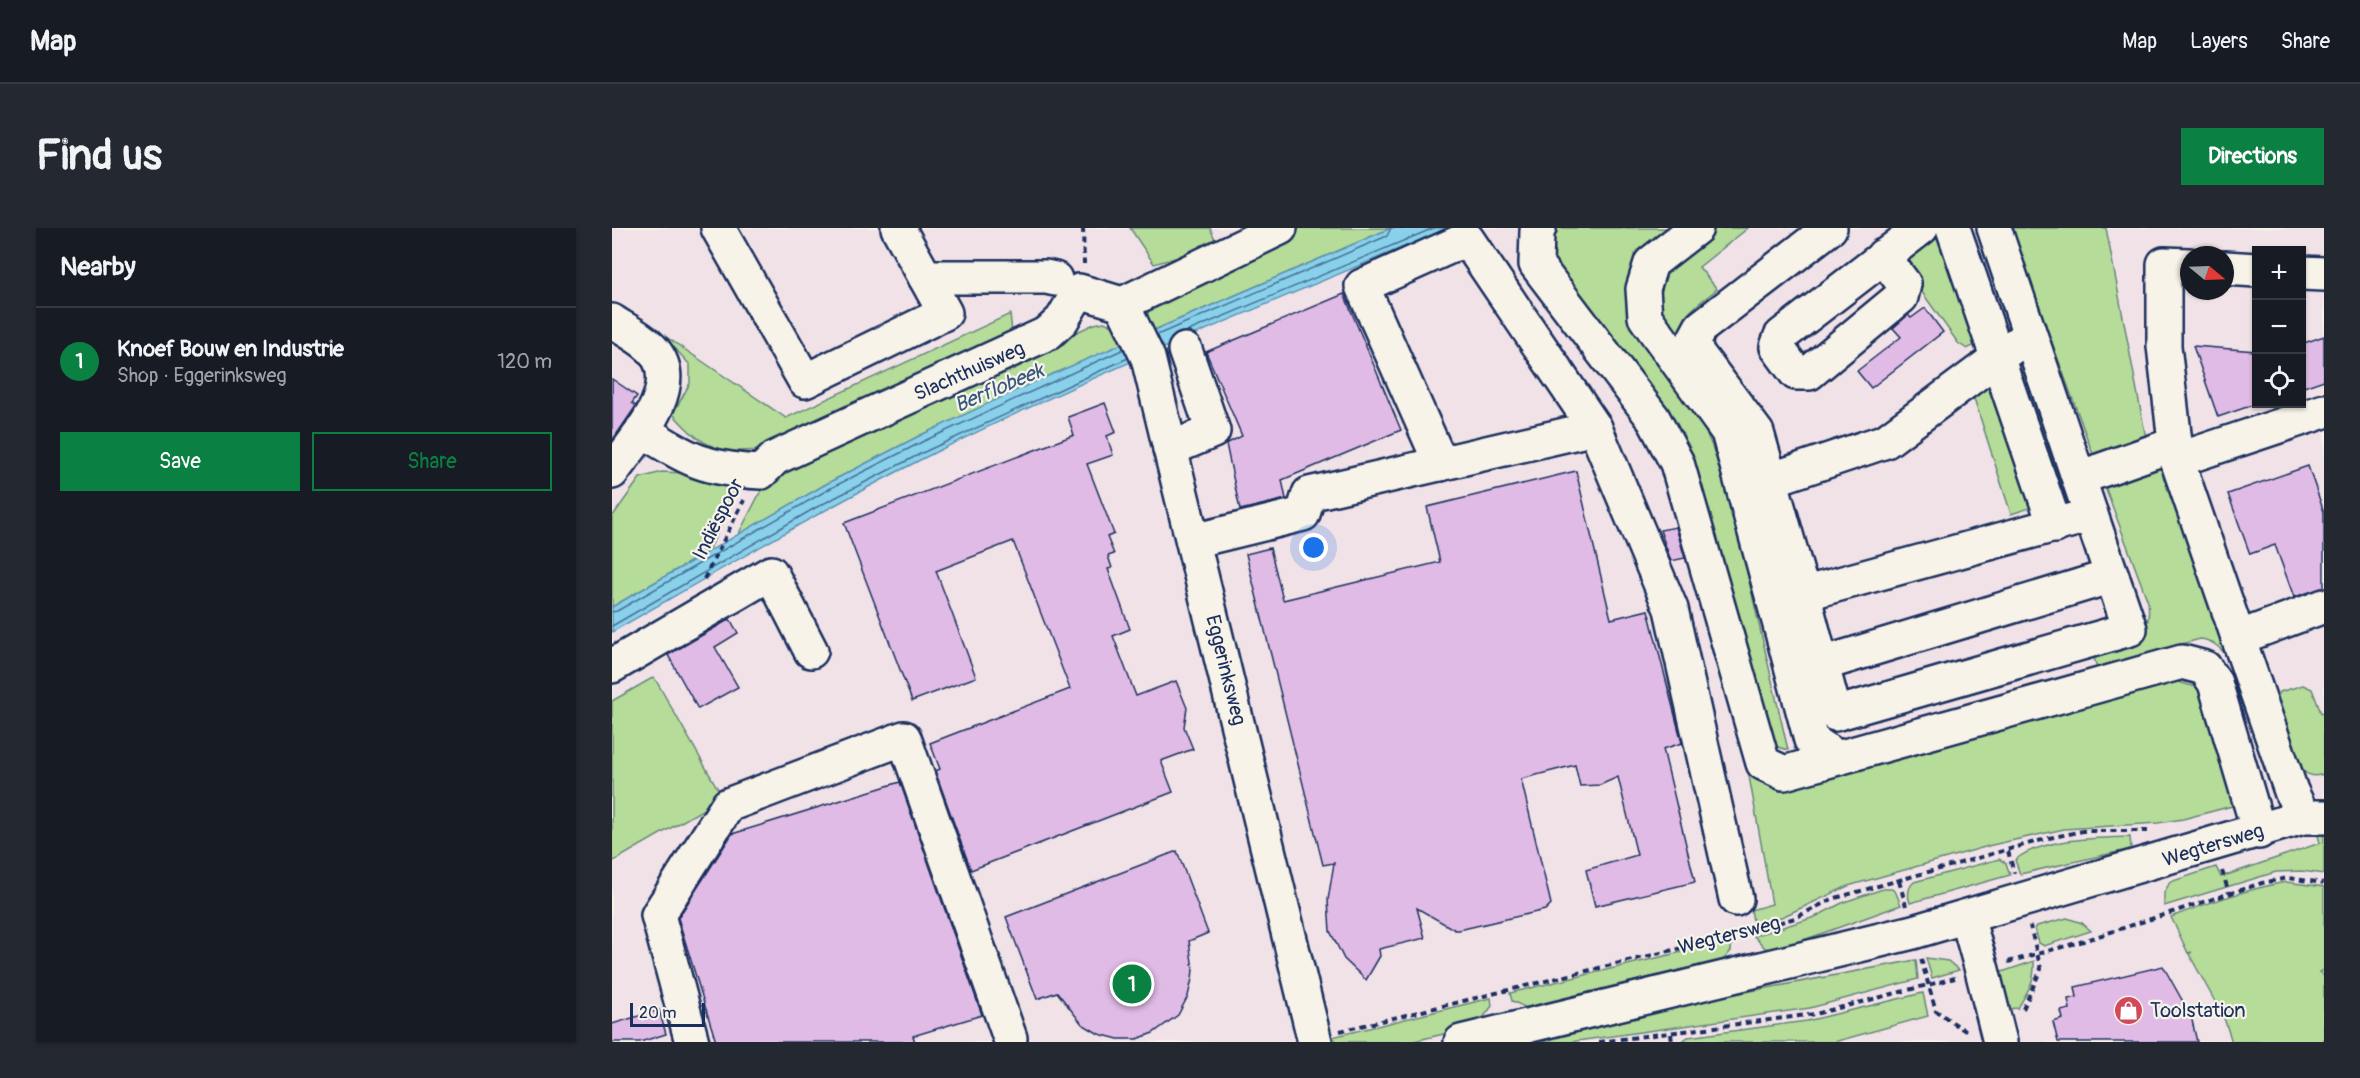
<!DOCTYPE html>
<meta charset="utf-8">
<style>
body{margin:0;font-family:Pangolin,sans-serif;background:#242831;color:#f1f3f6}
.controls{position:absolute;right:18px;top:18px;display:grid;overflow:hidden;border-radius:0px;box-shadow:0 2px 4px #0004}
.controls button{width:54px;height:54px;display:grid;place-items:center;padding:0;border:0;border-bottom:2px solid #363941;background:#171b24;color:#f1f3f6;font:30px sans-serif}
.compass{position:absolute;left:1568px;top:18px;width:54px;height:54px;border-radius:50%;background:#171b24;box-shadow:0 2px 4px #0004;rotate:109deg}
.scale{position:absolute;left:18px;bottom:15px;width:75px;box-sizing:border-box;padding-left:6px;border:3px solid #1b2f5e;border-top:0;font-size:16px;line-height:21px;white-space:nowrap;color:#1b2f5e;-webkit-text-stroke:4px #f7f3e8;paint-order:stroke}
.you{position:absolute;left:702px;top:320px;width:21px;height:21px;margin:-15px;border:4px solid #fff;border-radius:50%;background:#1a73e8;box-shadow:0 0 0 9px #1a73e833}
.badge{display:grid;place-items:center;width:39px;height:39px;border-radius:50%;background:#0b8043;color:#fff;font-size:20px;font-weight:700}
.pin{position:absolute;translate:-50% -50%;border:3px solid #fff;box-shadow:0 2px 6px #0006}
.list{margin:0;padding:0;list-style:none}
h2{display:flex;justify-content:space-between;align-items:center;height:78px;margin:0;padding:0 24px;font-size:26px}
h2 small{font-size:20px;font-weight:400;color:#9ea1a6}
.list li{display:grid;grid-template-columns:39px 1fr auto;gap:18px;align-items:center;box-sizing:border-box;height:108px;padding:0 24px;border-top:2px solid #363941}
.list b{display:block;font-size:22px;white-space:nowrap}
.list p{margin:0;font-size:20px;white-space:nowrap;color:#9ea1a6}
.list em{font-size:20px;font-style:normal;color:#9ea1a6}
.actions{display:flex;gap:12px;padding:18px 24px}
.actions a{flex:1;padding:14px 0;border:2px solid #0b8043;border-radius:0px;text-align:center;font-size:21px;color:#0b8043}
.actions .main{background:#0b8043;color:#fff}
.icon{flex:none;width:33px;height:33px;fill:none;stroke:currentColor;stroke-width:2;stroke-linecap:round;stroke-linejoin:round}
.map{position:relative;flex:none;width:1712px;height:814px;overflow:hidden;border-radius:0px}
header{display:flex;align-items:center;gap:36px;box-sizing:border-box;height:84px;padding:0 30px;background:#171b24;border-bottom:2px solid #363941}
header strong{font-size:28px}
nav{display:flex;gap:33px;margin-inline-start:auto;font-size:21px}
.intro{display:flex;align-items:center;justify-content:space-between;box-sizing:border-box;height:144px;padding:0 36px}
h1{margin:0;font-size:42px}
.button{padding:15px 27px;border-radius:0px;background:#0b8043;color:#fff;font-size:21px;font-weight:700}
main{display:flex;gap:36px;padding:0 36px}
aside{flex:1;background:#171b24;border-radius:0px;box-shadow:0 2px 4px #0004}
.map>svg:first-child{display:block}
.built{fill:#f0e2e7;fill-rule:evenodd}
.green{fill:#b5dc98;stroke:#68867b;stroke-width:1.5}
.water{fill:#89d1ea;stroke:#5d90b2;stroke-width:1.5}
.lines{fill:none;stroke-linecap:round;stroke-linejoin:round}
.shore{stroke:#477096;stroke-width:1.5}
.building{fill:#e0bbe5;stroke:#1b2f5e;stroke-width:1.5}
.minor-casing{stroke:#1b2f5e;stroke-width:38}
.path{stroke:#1b2f5e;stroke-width:4;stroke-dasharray:6 4.5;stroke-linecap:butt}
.minor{stroke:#f7f3e8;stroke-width:33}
.labels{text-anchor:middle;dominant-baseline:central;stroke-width:4.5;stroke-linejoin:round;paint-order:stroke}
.street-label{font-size:20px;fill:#1b2f5e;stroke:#f7f3e8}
.poi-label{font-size:20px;fill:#1b2f5e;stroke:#f7f3e8;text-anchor:start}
.water-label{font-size:21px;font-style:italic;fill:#365881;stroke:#f7f3e8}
</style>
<header>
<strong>Map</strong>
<nav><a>Map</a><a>Layers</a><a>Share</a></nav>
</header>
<div class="intro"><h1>Find us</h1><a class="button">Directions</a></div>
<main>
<aside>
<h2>Nearby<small></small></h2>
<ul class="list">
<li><span class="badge">1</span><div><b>Knoef Bouw en Industrie</b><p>Shop · Eggerinksweg</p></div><em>120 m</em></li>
</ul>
<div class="actions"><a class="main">Save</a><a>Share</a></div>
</aside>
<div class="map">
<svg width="1712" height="814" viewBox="0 0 1712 814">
<rect width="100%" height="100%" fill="#f7f3e8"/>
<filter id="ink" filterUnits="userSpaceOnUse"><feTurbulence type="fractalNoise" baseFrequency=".0167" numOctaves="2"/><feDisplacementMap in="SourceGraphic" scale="12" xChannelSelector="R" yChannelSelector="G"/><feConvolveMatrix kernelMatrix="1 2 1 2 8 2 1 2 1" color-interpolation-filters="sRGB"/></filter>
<g filter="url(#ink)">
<!-- built -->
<path class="built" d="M 0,0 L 1712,0 L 1712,814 L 0,814 ZM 1644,22 L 1690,22 L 1690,176 L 1644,176 ZM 1577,27 L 1613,27 L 1613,63 L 1577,63 Z"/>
<!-- green -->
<g class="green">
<path d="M 518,0 L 598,0 L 606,18 L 542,36 Z"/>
<path d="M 688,0 L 779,0 L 540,103 L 535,93 L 537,78 Z"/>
<path d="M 944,0 L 1071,0 L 1031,32 L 1084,183 L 1100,218 L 1118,271 L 1176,522 L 1159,517 L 1069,218 L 945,45 L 938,22 Z"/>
<path d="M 1099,0 L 1136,0 L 1087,39 L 1105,61 C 1082,81 1065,85 1070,119 C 1063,110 1048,96 1045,85 C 1035,45 1074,22 1099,0 Z"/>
<path d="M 1398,0 L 1494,0 L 1534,210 L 1482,229 Z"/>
<path d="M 1328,8 L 1374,112 L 1355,121 L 1346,115 L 1290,36 L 1319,9 Z"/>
<path d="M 398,86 L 400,104 L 159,221 C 110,226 94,224 61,186 L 78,155 L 78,137 L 50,106 L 174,190 Z"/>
<path d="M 492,94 L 501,98 L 515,114 L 309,207 L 216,255 L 126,307 L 152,257 L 160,246 L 482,96 Z"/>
<path d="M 1418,142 L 1462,266 L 1448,271 L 1404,149 Z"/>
<path d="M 1390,156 L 1430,276 L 1399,286 L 1361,167 L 1374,158 Z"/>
<path d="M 1547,232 L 1615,428 C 1607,419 1600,412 1588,411 L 1485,439 L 1482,430 C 1515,420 1541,416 1536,374 L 1491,253 Z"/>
<path d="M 50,244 L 74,245 L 128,255 L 97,323 L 0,379 L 0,289 L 28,250 Z"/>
<path d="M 42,449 L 111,570 L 0,634 L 0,473 Z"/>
<path d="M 1558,452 L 1592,461 L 1625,567 L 1620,578 L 1571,591 L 1546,595 L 1452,601 L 1380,617 L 1236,658 L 1172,688 L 1142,698 L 1139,682 L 1160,676 L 1135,537 Z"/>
<path d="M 1691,457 L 1700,461 L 1709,485 L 1712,484 L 1712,546 C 1701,550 1694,547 1686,538 L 1665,476 L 1665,469 L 1668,464 Z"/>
<path d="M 1712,601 L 1712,646 L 1689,643 L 1664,644 L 1552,678 L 1552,665 L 1558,654 L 1604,639 L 1609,649 L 1708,615 L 1705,604 Z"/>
<path d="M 1518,609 L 1519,621 L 1408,646 L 1403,632 C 1430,610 1484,610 1518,609 Z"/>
<path d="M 1387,631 L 1394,635 L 1398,647 L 1298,675 C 1295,668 1296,659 1302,654 Z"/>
<path d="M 1674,654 L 1712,659 L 1712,742 L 1707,744 L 1712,748 L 1712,814 L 1620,814 L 1612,790 L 1577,726 L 1580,724 L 1576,725 L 1559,689 C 1596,675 1635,661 1674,654 Z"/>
<path d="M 1271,661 L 1280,661 L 1284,665 L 1289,677 L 1164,722 L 1153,720 L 1142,708 L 1203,689 L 1232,674 Z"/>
<path d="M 1455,690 L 1470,695 L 1479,703 L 1432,718 L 1427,715 L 1423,701 L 1425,698 Z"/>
<path d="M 1120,712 L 1119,723 L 1106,738 L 921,783 L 900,773 L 898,765 Z"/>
<path d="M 1314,730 L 1336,733 L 1347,742 L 1320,750 Z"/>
<path d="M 1304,732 L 1306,751 L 1198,780 L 958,814 L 929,814 L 1071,776 Z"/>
<path d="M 1422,733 C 1423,755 1416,762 1406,780 L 1395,781 L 1387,745 Z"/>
<path d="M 1311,765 L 1316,788 L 1222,814 L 1069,814 L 1076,809 L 1195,793 Z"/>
<path d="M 879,770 L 880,778 L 865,798 L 798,814 L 726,814 L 720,809 Z"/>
</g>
<!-- water -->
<path class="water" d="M 779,0 L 837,0 C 661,74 482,145 310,231 C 204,285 103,345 0,404 L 0,379 L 216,255 L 309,207 L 422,154 Z"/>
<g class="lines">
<!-- shore -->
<g class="shore">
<path d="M 574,104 L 822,0"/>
<path d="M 545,107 L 775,8 L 779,0"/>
<path d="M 0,384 L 5,383 L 219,260 L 312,213 L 512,121"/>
<path d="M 0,398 L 203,280 L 310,225 L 516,130"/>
</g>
</g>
<!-- building -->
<g class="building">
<path d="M 732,66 L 789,202 L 670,252 L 674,271 L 628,282 L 614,216 L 630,208 L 594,124 Z"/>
<path d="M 1313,80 L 1331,104 L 1259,160 L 1245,143 L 1289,109 L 1281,100 L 1296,87 L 1299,90 Z"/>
<path d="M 1712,108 L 1712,152 L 1689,160 L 1689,116 Z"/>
<path d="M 1581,118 L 1644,123 L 1644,176 L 1606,189 Z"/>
<path d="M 0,151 L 25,168 L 20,175 L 24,178 L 0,213 Z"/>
<path d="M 493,175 L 504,204 L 495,208 L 501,227 L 475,236 L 502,306 L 495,309 L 502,326 L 496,328 L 500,340 L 496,341 L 518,401 L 501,408 L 524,468 L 564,453 L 575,480 L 572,499 L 581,521 L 549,533 L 561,564 L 359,642 L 323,543 L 328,541 L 318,515 L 458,461 L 401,313 L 324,343 L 364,449 L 300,473 L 232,295 L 462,207 L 456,189 Z"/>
<path d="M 1696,238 L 1712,284 L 1712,360 L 1682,369 L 1663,317 L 1638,326 L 1616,266 Z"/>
<path d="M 964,243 L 999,391 L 1036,382 L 1070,515 L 1051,521 L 1083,654 L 983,678 L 974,642 L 1025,627 L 1006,549 L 988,557 L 968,558 L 963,537 L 909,551 L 939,676 L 933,682 L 847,702 L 843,702 L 805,680 L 813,710 L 767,721 L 768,728 L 754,752 L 732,731 L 718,703 L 716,672 L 722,635 L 711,637 L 634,326 L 658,320 L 671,372 L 828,334 L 815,279 Z"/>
<path d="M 1064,299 L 1073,330 L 1059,333 L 1048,302 Z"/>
<path d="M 118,391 L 126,405 L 103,419 L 126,459 L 86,481 L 56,427 Z"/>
<path d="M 288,554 L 370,787 L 301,808 L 303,814 L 104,814 L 66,690 L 120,606 Z"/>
<path d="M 565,623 L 596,705 L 577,713 L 581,741 L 580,751 L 576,768 L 566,787 L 541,805 L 525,811 L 506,811 L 487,806 L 470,796 L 445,764 L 425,771 L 394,689 Z"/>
<path d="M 1551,738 L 1579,788 L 1585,814 L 1446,814 L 1441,794 L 1451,791 L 1449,783 L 1458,781 L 1456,771 L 1465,769 L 1463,759 Z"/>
<path d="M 47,782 L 54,806 L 28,814 L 0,814 L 0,796 Z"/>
</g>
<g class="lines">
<defs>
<g id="minor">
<path d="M 106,0 L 193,153 L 333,85 L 286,0"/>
<path d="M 927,0 L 925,3 L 924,36 L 1041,190 L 1065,235 L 1151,535 L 1172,545 L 1570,434 L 1593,440 L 1603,455 L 1647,604"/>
<path d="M 1084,0 L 1039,35 L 1031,61 L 1033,89 L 1116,204 L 1199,512 L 1224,529"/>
<path d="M 1218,0 L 1089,99 L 1082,112 L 1085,125 L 1145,205 L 1191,366 L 1479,287 L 1382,0"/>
<path d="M 1341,0 L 1443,298"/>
<path d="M 1271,28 L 1292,56 L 1289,69 L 1197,145 L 1184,145 L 1165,119 L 1169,108 L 1309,0"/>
<path d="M 1613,40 L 1644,42"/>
<path d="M 1690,45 L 1712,46"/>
<path d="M 313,49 L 434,49 L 443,51"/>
<path d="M 510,76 L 536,130 L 703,814"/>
<path d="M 0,93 C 13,102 32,111 42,123 C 73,160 22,213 0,244"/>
<path d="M 30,202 C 77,232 92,241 149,244 L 163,230 L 436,105 L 450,92 L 467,63 L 510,76 L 668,0"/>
<path d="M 558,221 L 601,203 L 573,122"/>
<path d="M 1565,232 L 1552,118 L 1552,36 L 1577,37"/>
<path d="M 829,236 L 750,58 L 855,11 L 983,200"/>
<path d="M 1467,250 L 1563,216"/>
<path d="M 1158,252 L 1274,213 L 1403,117"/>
<path d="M 581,313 L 691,286 L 697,266 L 983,200 L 1059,381 L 1124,671"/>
<path d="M 1191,366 L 1223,486 L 1518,401 L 1479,287"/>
<path d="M 1626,410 L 1712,378"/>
<path d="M 1210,436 L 1500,348"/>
<path d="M 0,438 L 159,345 L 199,423"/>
<path d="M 1691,589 L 1679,563 L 1565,232 L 1712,183"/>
<path d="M 1355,689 L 1370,742 L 1388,814"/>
<path d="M 80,814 L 46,687 L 116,577 L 292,510 L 398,810"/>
<path d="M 849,814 L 1301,704 L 1691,589 L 1712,589"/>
</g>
</defs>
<!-- minor casing -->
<use href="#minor" class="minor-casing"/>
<!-- path -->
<g class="path">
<path d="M 471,0 L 472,36"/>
<path d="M 92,351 L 132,272"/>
<path d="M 1396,623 L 1402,645"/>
<path d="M 1610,643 L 1617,665"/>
<path d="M 1287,653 L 1294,678"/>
<path d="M 1309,731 L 1324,783 L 1355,804"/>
<path d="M 1396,734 L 1468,714 L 1650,655 L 1676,650 L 1712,655"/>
<path d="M 1411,781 L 1429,741 L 1418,698"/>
<path d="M 728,803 L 1131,705 L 1183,690 L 1220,671 L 1437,610 L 1471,603 L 1536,603"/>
<path d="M 1059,806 L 1060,814"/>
<path d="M 987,814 L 1203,786 L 1343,750"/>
</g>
<!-- minor -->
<use href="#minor" class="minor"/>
</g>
</g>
<!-- icons -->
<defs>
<symbol id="shop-disc" viewBox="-11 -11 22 22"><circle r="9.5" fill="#d1495b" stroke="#f7f3e8"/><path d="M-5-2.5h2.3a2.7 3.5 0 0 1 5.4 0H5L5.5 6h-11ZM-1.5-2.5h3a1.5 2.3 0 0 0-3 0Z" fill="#fff"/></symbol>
</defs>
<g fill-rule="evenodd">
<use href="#shop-disc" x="1500" y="766" width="33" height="33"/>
</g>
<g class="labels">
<!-- street labels -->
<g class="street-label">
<text transform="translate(357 143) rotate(-24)">Slachthuisweg</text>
<text transform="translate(106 291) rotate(-63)">Indiëspoor</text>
<text transform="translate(614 442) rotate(76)">Eggerinksweg</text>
<text transform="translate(1601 617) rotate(-17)">Wegtersweg</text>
<text transform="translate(1117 707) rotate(-14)">Wegtersweg</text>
</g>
<!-- poi labels -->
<g class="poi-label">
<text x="1538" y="782">Toolstation</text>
</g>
<!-- water labels -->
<g class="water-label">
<text transform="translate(387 160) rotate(-23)">Berflobeek</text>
</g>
</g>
</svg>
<div class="controls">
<button>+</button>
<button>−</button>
<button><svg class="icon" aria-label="locate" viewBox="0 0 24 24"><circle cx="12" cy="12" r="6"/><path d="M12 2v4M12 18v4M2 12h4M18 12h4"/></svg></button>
</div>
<svg class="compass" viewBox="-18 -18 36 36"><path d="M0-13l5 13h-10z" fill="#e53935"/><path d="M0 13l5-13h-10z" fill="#9ea1a6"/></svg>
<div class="scale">20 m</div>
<div class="you"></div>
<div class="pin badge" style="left:520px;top:756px">1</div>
</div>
</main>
